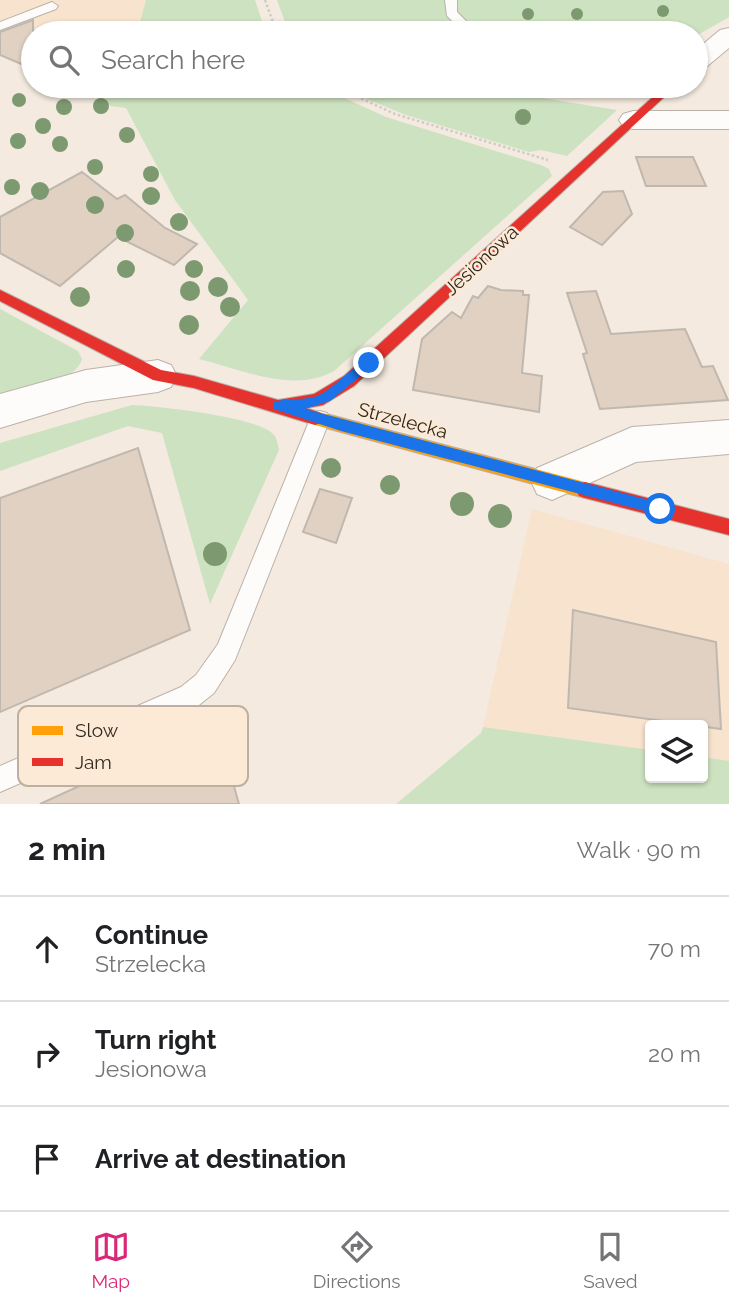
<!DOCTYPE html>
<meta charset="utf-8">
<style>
body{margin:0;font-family:Raleway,sans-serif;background:#f2f2f2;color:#202124}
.controls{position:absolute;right:21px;bottom:21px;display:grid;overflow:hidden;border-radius:7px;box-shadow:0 2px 5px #0004}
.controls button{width:63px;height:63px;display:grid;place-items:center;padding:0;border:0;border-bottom:2px solid #e0e0e0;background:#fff;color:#202124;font:35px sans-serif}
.stop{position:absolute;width:21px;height:21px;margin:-16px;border:5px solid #1a73e8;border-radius:50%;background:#fff}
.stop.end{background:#1a73e8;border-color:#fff;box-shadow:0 2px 7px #0008}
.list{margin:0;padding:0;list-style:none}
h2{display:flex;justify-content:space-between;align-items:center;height:91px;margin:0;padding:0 28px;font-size:30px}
h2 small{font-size:23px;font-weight:400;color:#757577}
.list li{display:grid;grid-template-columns:46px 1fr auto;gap:21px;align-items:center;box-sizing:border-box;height:105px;padding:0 28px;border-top:2px solid #e0e0e0}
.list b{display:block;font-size:26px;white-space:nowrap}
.list p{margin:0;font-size:23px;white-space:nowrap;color:#757577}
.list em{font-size:23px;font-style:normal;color:#757577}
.icon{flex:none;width:38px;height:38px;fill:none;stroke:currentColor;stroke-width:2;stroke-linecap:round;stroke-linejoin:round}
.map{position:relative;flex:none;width:729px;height:804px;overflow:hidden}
.search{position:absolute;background:#fff;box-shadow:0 2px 5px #0004;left:21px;right:21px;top:21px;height:77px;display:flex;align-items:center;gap:18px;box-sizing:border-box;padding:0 24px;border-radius:38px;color:#757577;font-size:26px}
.sheet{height:406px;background:#fff}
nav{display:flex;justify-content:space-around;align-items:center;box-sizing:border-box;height:98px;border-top:2px solid #e0e0e0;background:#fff;font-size:19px;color:#757577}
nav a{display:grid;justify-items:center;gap:4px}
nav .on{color:#db2777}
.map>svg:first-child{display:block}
.built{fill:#f7e3ce}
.green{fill:#cde2c0}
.building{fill:#e0d1c2;stroke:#c0b8af;stroke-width:2}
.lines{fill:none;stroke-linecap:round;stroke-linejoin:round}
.lane-casing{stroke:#bbb2aa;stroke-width:2}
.street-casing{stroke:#bbb2aa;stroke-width:2}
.slow-casing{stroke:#bbb2aa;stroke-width:2}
.jam-casing{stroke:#bbb2aa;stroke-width:2}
.path{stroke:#cfccc8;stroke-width:2.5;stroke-dasharray:2.5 2.5;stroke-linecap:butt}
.lane{fill:#fdfcfa;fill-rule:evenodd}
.street{fill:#fdfcfa;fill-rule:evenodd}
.slow{fill:#ff9f0a;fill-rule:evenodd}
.jam{fill:#e5322d;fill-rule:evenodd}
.tree{fill:#7d9970}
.route{fill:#1a73e8}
.labels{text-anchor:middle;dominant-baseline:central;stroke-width:5;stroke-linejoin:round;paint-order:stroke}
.street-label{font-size:19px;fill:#2f271e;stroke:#fcead7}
.key{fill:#fcead7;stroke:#beb0a0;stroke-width:2}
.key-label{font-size:19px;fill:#2f271e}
</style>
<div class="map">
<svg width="729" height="804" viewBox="0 0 729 804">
<rect width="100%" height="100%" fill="#f4eadf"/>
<!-- built -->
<g class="built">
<path d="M 0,0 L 146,0 L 137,33 L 33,33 L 33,39 L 30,37 L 0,55 Z"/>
<path d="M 532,509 L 729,564 L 729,761 L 703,757 L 703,725 L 650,725 L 650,750 L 483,727 Z"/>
</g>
<!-- green -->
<g class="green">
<path d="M 146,0 L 255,0 L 266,33 L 137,33 Z"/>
<path d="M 277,0 L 729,0 L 729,17 L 696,36 L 696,33 L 566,33 L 482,26 L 479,33 L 289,33 Z"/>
<path d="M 99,86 L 318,86 L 386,117 L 541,165 L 549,169 L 552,176 L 334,371 C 294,394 240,369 199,359 L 248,300 L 175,200 L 126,108 L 110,106 Z"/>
<path d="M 350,86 L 467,86 L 617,110 L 567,156 L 541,150 L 529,152 L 406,115 L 347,91 L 346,89 Z"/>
<path d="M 0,309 L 78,351 L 82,359 C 76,382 21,392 0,399 Z"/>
<path d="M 132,405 C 156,406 261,417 274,435 C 277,438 278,446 279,450 L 210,604 L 162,433 L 128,426 L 0,471 L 0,443 Z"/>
<path d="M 483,727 L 650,750 L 650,778 L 703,778 L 703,757 L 729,761 L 729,804 L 396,804 L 481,733 Z"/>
</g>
<!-- building -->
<g class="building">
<path d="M 33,20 L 33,69 L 0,55 L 0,32 Z"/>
<path d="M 636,157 L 693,157 L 706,186 L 646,186 Z"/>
<path d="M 82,172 L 117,199 L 125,195 L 165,228 L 197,244 L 174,265 L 118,237 L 60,286 L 0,253 L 0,217 Z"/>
<path d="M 623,191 L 632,214 L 602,245 L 570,227 L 603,192 Z"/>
<path d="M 488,286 L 501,290 L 523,291 L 523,295 L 529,295 L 522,373 L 542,376 L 539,412 L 413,390 L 422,339 L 452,312 L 461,318 L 473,296 L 478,298 Z"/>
<path d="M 596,291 L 611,334 L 685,329 L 702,367 L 713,366 L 728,400 L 600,409 L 583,354 L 587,353 L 567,293 Z"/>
<path d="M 138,448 L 190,630 L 0,712 L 0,498 Z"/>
<path d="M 320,489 L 352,498 L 336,543 L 303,532 Z"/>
<path d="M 573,610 L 716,642 L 721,729 L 568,708 Z"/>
<path d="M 216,723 L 239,804 L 40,804 L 156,751 Z"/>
</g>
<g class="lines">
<defs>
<g id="lane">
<path d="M 445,0 L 457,0 L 457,12 L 478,33 L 465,33 L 447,16 Z"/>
<path d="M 52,2 L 58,6 L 56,9 L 0,30 L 0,22 Z"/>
<path d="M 320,411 L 327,413 L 330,419 L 235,660 L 214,693 L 199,705 L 0,792 L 0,766 L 181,687 L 196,675 L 218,644 L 310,419 L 313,413 Z"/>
</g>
<g id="street">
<path d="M 729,28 L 729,48 L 705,68 L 696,71 L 696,50 L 720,30 Z"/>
<path d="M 633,111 L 729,111 L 729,129 L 633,129 L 623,126 L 619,120 L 623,114 Z"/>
<path d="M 158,360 L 171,365 L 177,376 L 171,387 L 158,392 L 86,402 L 0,428 L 0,394 L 86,370 Z"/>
<path d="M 729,420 L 729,454 L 636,462 L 552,500 L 537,494 L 531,481 L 537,468 L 632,427 Z"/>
</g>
<path id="slow" d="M 315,411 L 585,482 L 591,484 L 594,490 L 591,496 L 585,498 L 315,425 L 309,423 L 307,418 L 309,413 Z"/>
<g id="jam">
<path d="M 665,86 L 676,86 L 354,386 L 323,405 L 306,408 L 321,413 L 323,418 L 321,423 L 315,425 L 194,388 L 153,380 L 0,301 L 0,290 L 161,370 L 194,376 L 278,400 L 314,394 L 344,376 Z"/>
<path d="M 585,482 L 729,519 L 729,535 L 585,498 L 579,496 L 576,490 L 579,484 Z"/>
</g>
</defs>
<!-- lane casing -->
<use href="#lane" class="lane-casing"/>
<!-- street casing -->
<use href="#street" class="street-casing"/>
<!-- slow casing -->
<use href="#slow" class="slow-casing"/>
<!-- jam casing -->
<use href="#jam" class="jam-casing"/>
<!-- path -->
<g class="path">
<path d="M 265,0 L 277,33"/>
<path d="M 334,86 L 395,114 L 548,160"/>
</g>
<!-- lane -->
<use href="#lane" class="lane"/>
<!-- street -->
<use href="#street" class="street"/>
<!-- slow -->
<use href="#slow" class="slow"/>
<!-- jam -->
<use href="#jam" class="jam"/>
</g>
<!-- trees -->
<g class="tree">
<circle cx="663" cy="11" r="6"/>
<circle cx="528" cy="14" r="6"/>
<circle cx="577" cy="14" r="6"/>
<circle cx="19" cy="100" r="7"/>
<circle cx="101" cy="106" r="8"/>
<circle cx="64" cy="107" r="8"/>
<circle cx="523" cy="117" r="8"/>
<circle cx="43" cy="126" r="8"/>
<circle cx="127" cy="135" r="8"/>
<circle cx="18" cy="141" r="8"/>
<circle cx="60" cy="144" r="8"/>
<circle cx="95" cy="167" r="8"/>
<circle cx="151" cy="174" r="8"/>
<circle cx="12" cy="187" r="8"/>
<circle cx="40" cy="191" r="9"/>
<circle cx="151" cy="196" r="9"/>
<circle cx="95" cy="205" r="9"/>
<circle cx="179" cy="222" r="9"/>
<circle cx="125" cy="233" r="9"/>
<circle cx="126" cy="269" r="9"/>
<circle cx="194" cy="269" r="9"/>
<circle cx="218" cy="287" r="10"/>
<circle cx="190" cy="291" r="10"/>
<circle cx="80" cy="297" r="10"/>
<circle cx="230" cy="307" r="10"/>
<circle cx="189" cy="325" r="10"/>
<circle cx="331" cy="468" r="10"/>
<circle cx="390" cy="485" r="10"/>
<circle cx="462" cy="504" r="12"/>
<circle cx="500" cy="516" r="12"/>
<circle cx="215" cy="554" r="12"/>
</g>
<!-- route -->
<path class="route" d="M 369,359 L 373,360 L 373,366 L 330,401 L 305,409 L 660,503 L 664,505 L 664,513 L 660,515 L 341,431 L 274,409 L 274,402 C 290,397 308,402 323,393 C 339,383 352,366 369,359 Z"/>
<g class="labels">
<!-- street labels -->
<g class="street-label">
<text transform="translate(481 260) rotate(-43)">Jesionowa</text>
<text transform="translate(403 420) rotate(15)">Strzelecka</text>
</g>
</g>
<!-- legend -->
<rect x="18" y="706" width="230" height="80" rx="10" class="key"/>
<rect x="32" y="726" width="31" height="9" fill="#ff9f0a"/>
<rect x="32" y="758" width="31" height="8" fill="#e5322d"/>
<g class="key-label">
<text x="75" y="737">Slow</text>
<text x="75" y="769">Jam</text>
</g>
</svg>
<div class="controls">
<button><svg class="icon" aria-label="layers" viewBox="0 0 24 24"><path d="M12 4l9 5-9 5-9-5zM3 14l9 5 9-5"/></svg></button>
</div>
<div class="stop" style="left:660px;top:509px"></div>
<div class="stop end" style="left:369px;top:363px"></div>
<div class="search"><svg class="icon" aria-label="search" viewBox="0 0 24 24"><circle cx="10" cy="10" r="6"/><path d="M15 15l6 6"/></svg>Search here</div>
</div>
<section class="sheet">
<h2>2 min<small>Walk · 90 m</small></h2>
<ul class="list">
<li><svg class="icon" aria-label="ahead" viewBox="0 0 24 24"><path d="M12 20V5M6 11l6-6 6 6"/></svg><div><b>Continue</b><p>Strzelecka</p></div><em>70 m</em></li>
<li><svg class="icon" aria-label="right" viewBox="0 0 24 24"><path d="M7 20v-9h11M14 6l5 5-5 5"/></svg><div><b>Turn right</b><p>Jesionowa</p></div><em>20 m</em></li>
<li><svg class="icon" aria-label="arrive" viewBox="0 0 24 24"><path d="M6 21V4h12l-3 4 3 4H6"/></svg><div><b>Arrive at destination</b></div></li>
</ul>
</section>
<nav>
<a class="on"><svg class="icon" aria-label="map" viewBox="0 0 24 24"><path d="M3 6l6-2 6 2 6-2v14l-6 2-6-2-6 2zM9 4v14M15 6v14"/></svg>Map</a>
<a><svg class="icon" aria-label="directions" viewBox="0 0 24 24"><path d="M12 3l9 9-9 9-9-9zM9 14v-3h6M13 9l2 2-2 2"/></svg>Directions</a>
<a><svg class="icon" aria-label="saved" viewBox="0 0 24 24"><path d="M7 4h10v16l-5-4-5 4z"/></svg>Saved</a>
</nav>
